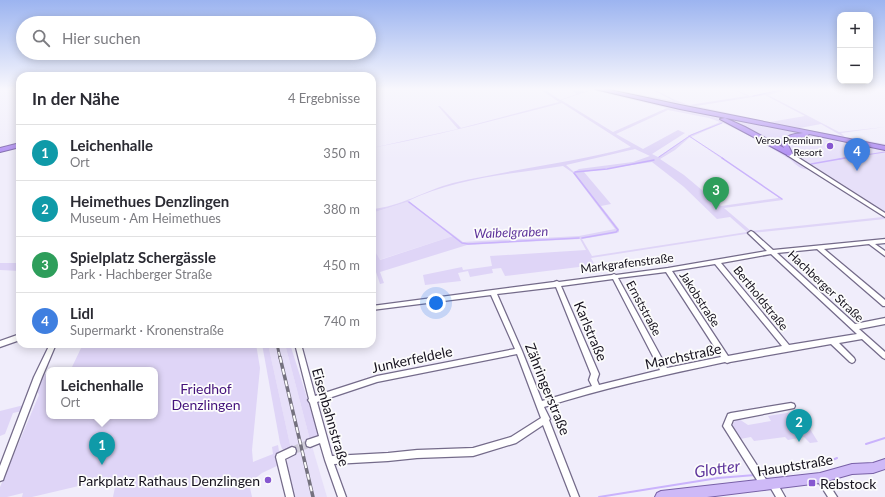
<!DOCTYPE html>
<html lang="de">
<meta charset="utf-8">
<style>
body{margin:0;font-family:Lato,sans-serif;background:#f2f2f3;color:#2b2b33}
.controls{position:absolute;right:12px;top:12px;display:grid;overflow:hidden;border-radius:8px;box-shadow:0 2px 10px #0003}
.controls button{width:36px;height:36px;display:grid;place-items:center;padding:0;border:0;border-bottom:1px solid #e1e1e2;background:#fff;color:#2b2b33;font:20px sans-serif}
.you{position:absolute;left:436px;top:303px;width:14px;height:14px;margin:-10px;border:3px solid #fff;border-radius:50%;background:#1a73e8;box-shadow:0 0 0 6px #1a73e833}
.badge{display:grid;place-items:center;width:26px;height:26px;border-radius:50%;background:#8657d0;color:#fff;font-size:13px;font-weight:700}
.pin{position:absolute;translate:-50% -33px;filter:drop-shadow(0 1px 2px #0008)}
.pin::after{content:'';position:absolute;top:21px;width:14px;height:12px;background:inherit;clip-path:polygon(0 0,100% 0,50% 100%)}
.popup{position:absolute;left:46px;top:367px;width:112px;height:52px;box-sizing:border-box;display:grid;place-content:center;border-radius:8px;background:#fff;filter:drop-shadow(0 1px 3px #0005);font-size:13px;white-space:nowrap;color:#7c7c81}
.popup b{font-size:15px;color:#2b2b33}
.popup::after{content:'';position:absolute;left:50%;top:100%;margin-left:-8px;border:8px solid transparent;border-top-color:#fff}
.list{margin:0;padding:0;list-style:none}
h2{display:flex;justify-content:space-between;align-items:center;height:52px;margin:0;padding:0 16px;font-size:17px}
h2 small{font-size:13px;font-weight:400;color:#7c7c81}
.list li{display:grid;grid-template-columns:26px 1fr auto;gap:12px;align-items:center;box-sizing:border-box;height:56px;padding:0 16px;border-top:1px solid #e1e1e2}
.list b{display:block;font-size:15px;white-space:nowrap}
.list p{margin:0;font-size:13px;white-space:nowrap;color:#7c7c81}
.list em{font-size:13px;font-style:normal;color:#7c7c81}
.icon{flex:none;width:22px;height:22px;fill:none;stroke:currentColor;stroke-width:2;stroke-linecap:round;stroke-linejoin:round}
.map{position:relative;flex:none;width:885px;height:497px;overflow:hidden}
.search{position:absolute;background:#fff;box-shadow:0 2px 10px #0003;left:16px;top:16px;width:360px;height:44px;display:flex;align-items:center;gap:10px;box-sizing:border-box;padding:0 14px;border-radius:22px;color:#7c7c81;font-size:15px}
.panel{position:absolute;background:#fff;box-shadow:0 2px 10px #0003;left:16px;top:72px;width:360px;height:276px;border-radius:12px}
.map>svg:first-child{display:block}
.built{fill:#e7e0f9}
.green{fill:#dfd5f7;fill-rule:evenodd}
.lines{fill:none;stroke-linecap:round;stroke-linejoin:round}
.stream-far2{stroke:#cab3fc;stroke-width:1}
.stream-far1{stroke:#cab3fc;stroke-width:1.5}
.stream{stroke:#cab3fc;stroke-width:2}
.minor-tunnel{stroke:#cfccda;stroke-width:8;stroke-dasharray:8 4;stroke-linecap:butt}
.minor-casing{stroke:#746b8a;stroke-width:2.5}
.major-casing{stroke:#7860a7;stroke-width:2}
.highway-casing{stroke:#7860a7;stroke-width:2}
.minor{fill:#fff;fill-rule:evenodd}
.major{fill:#ceb9f7;fill-rule:evenodd}
.highway{fill:#ae8bf2;fill-rule:evenodd}
.rail-far1-casing{stroke:#75727f;stroke-width:3}
.rail-casing{stroke:#75727f;stroke-width:3.5}
.rail-far1{stroke:#fcfcfc;stroke-width:1.5;stroke-dasharray:4;stroke-linecap:butt}
.rail{stroke:#fcfcfc;stroke-width:2;stroke-dasharray:6;stroke-linecap:butt}
.poi-dot{fill:#8657d0;stroke:#fcfcfc;stroke-width:1.5}
.labels{text-anchor:middle;dominant-baseline:central;stroke-width:3.5;stroke-linejoin:round;paint-order:stroke}
.far-poi-label{font-size:10px;fill:#15111d;stroke:#fcfcfc;text-anchor:end}
.street-label{font-size:12px;fill:#15111d;stroke:#fcfcfc}
.water-label{font-size:13px;font-style:italic;fill:#5e349b;stroke:#fcfcfc}
.near-street-label{font-size:14px;fill:#15111d;stroke:#fcfcfc}
.near-park-label{font-size:14px;fill:#45137c;stroke:#fcfcfc}
.near-poi-label{font-size:14px;fill:#15111d;stroke:#fcfcfc;text-anchor:end}
.near-water-label{font-size:16px;font-style:italic;fill:#5e349b;stroke:#fcfcfc}
</style>
<div class="map">
<svg width="885" height="497" viewBox="0 0 885 497">
<rect width="100%" height="100%" fill="#f0edfb"/>
<!-- built -->
<g class="built">
<path d="M 801,137 L 811,137 L 885,150 L 885,218 L 795,158 L 789,147 L 788,142 L 792,139 Z"/>
<path d="M 407,202 L 453,236 L 379,260 L 376,254 L 372,255 L 372,213 Z"/>
<path d="M 268,344 L 285,344 L 310,440 L 291,449 Z"/>
<path d="M 312,446 L 327,497 L 294,497 L 287,463 L 288,458 L 293,453 Z"/>
</g>
<!-- green -->
<g class="green">
<path d="M 540,89 L 544,89 L 560,100 L 577,94 L 570,89 L 580,89 L 584,92 L 589,89 L 612,89 L 674,101 L 651,89 L 653,89 L 675,100 L 689,105 L 747,96 L 733,89 L 750,96 L 792,89 L 768,95 L 839,132 L 885,127 L 841,133 L 845,137 L 885,144 L 885,150 C 863,146 807,131 789,141 L 788,145 L 791,150 L 800,157 L 795,158 L 813,169 C 803,171 798,167 791,160 L 756,139 L 723,123 L 691,137 L 783,200 L 724,208 L 751,231 L 883,217 L 885,219 L 752,233 L 591,258 L 595,265 L 505,276 L 501,268 L 492,269 L 493,273 L 470,277 L 468,271 L 458,273 L 461,281 L 425,285 L 423,275 L 462,267 L 463,270 L 492,266 L 490,256 L 586,250 L 580,239 L 467,245 L 380,272 L 384,283 L 380,284 L 374,266 L 372,267 L 372,255 L 376,253 L 380,260 L 453,236 L 407,202 L 372,213 L 372,209 C 400,207 426,190 453,183 C 512,169 572,163 631,147 L 562,103 C 499,119 436,136 372,148 L 458,129 L 438,106 L 440,106 L 461,128 L 559,102 ZM 592,90 L 667,108 L 613,132 L 561,100 ZM 765,95 L 805,116 L 770,122 L 696,106 ZM 668,110 L 709,118 L 720,122 L 690,135 L 658,157 L 652,154 L 685,133 L 678,130 L 643,149 L 616,134 ZM 821,124 L 842,136 L 800,128 ZM 690,137 L 778,197 L 778,198 L 721,206 L 684,175 L 660,159 L 675,150 ZM 635,149 L 650,156 L 633,162 L 579,169 L 574,172 L 566,165 ZM 652,162 L 684,187 L 717,219 L 730,217 L 747,232 L 592,256 L 582,239 L 617,233 L 619,232 L 619,229 L 601,206 L 611,204 L 584,172 ZM 563,166 L 573,173 L 615,229 L 579,236 L 463,242 L 408,201 C 456,178 511,174 563,166 Z"/>
<path d="M 0,263 L 20,263 L 20,271 L 0,270 Z"/>
<path d="M 83,344 L 256,344 L 260,368 L 252,450 L 253,462 L 273,454 L 272,447 L 278,445 L 280,457 L 279,465 L 262,473 L 249,483 L 252,497 L 113,497 L 117,477 L 32,497 L 22,497 L 23,493 L 7,497 L 0,497 L 0,487 L 39,395 L 37,391 L 41,375 L 49,373 L 49,416 L 155,416 L 155,370 L 60,370 L 72,367 Z"/>
<path d="M 262,344 L 268,344 L 291,449 L 285,450 L 282,449 L 280,443 Z"/>
<path d="M 285,344 L 290,344 L 319,436 L 310,440 Z"/>
<path d="M 24,405 L 22,411 L 13,413 L 5,434 L 0,436 L 0,411 Z"/>
<path d="M 799,411 L 818,442 L 810,443 L 804,437 L 788,440 L 785,437 L 754,441 L 751,437 L 740,439 L 732,426 L 735,420 L 739,419 L 748,425 L 771,421 L 768,416 Z"/>
</g>
<g class="lines">
<!-- stream-far2 -->
<g class="stream-far2">
<path d="M 753,96 L 786,89"/>
<path d="M 689,136 L 724,159"/>
<path d="M 659,157 L 691,135 L 722,123"/>
<path d="M 839,159 L 885,152"/>
</g>
<!-- stream-far1 -->
<g class="stream-far1">
<path d="M 722,158 L 782,199"/>
<path d="M 811,164 L 845,158"/>
<path d="M 575,172 L 607,169 L 654,160"/>
<path d="M 574,173 L 618,230 L 616,232 L 582,238"/>
<path d="M 409,202 L 462,243 L 468,244 L 579,238"/>
</g>
<!-- stream -->
<g class="stream">
<path d="M 866,444 L 885,438"/>
<path d="M 761,474 L 819,466 L 837,458"/>
<path d="M 599,497 L 718,478 L 755,475"/>
</g>
<!-- minor-tunnel -->
<path class="minor-tunnel" d="M 292,451 L 310,443"/>
<defs>
<g id="minor">
<path d="M 787,153 L 791,153 L 885,213 L 885,217 L 787,155 Z"/>
<path d="M 751,231 L 753,232 L 773,250 L 885,239 L 885,243 L 875,244 L 885,251 L 885,256 L 869,244 L 824,249 L 885,300 L 885,306 L 883,306 L 817,249 L 777,253 L 855,324 L 885,318 L 885,324 L 859,329 L 885,352 L 885,359 L 883,358 L 862,339 L 839,343 L 854,358 L 855,360 L 854,362 L 852,363 L 850,362 L 831,344 L 730,362 L 727,363 L 725,362 C 664,375 604,388 544,407 L 550,419 L 549,420 L 579,497 L 571,497 L 543,425 L 516,443 L 473,456 L 417,458 L 388,461 L 334,464 L 346,497 L 338,497 L 325,460 L 320,443 L 310,447 L 307,446 L 306,443 L 307,440 L 319,436 L 310,403 L 308,400 L 309,399 L 295,344 L 301,344 L 315,396 L 377,376 L 515,349 L 491,295 L 372,310 L 372,306 L 554,282 L 557,281 L 559,282 L 612,275 L 614,274 L 616,275 L 668,268 L 767,251 L 749,234 L 748,233 ZM 771,254 L 857,334 L 789,345 L 721,263 ZM 715,264 L 782,346 L 728,356 L 672,271 ZM 666,272 L 721,357 L 667,368 L 618,278 ZM 613,279 L 660,370 L 599,385 L 597,380 L 599,374 L 561,286 ZM 556,287 L 591,374 L 589,380 L 592,386 L 542,401 L 522,351 L 497,294 ZM 517,354 L 541,418 L 511,437 L 473,448 L 417,450 L 388,453 L 332,456 L 317,402 L 377,382 Z"/>
<path d="M 20,334 L 20,340 L 0,347 L 0,341 Z"/>
<path d="M 50,344 L 56,344 L 42,377 L 4,477 L 3,480 L 0,481 L 0,466 L 34,377 Z"/>
<path d="M 791,403 L 794,404 L 795,406 L 794,408 L 733,420 L 731,425 L 769,484 L 770,481 L 773,480 L 776,481 L 785,497 L 776,497 L 769,485 L 768,488 L 765,489 L 762,488 L 723,426 L 728,414 L 731,413 Z"/>
<path d="M 292,447 L 295,448 L 296,451 L 295,454 L 285,459 L 294,497 L 286,497 L 276,457 L 277,454 Z"/>
<path d="M 820,474 L 823,475 L 837,497 L 828,497 L 816,478 L 817,475 Z"/>
</g>
<path id="major" d="M 885,459 L 885,469 L 873,473 L 852,474 L 820,483 L 707,497 L 655,497 L 657,493 L 661,491 L 820,473 L 852,464 L 873,463 Z"/>
<g id="highway">
<path d="M 595,89 L 605,89 L 680,105 L 885,146 L 885,150 L 809,134 C 804,140 793,135 787,143 L 792,153 L 791,155 L 789,156 L 720,119 L 725,118 L 745,127 L 784,148 L 781,143 C 786,135 793,134 803,133 L 680,109 Z"/>
<path d="M 20,143 L 20,147 L 0,152 L 0,148 Z"/>
</g>
</defs>
<!-- minor casing -->
<use href="#minor" class="minor-casing"/>
<!-- major casing -->
<use href="#major" class="major-casing"/>
<!-- highway casing -->
<use href="#highway" class="highway-casing"/>
<!-- minor -->
<use href="#minor" class="minor"/>
<!-- major -->
<use href="#major" class="major"/>
<!-- highway -->
<use href="#highway" class="highway"/>
<defs>
<path id="rail-far1" d="M 277,344 L 280,358"/>
<path id="rail" d="M 280,357 L 313,497"/>
</defs>
<!-- rail-far1 casing -->
<use href="#rail-far1" class="rail-far1-casing"/>
<!-- rail casing -->
<use href="#rail" class="rail-casing"/>
<!-- rail-far1 -->
<use href="#rail-far1" class="rail-far1"/>
<!-- rail -->
<use href="#rail" class="rail"/>
</g>
<!-- sky -->
<linearGradient id="sky" x2="0" y2="1"><stop stop-color="#9cb4f0"/><stop offset="0.56" stop-color="#f8f7fd"/><stop offset="1" stop-color="#f8f7fd" stop-opacity="0"/></linearGradient>
<rect width="885" height="159" fill="url(#sky)"/>
<!-- markers -->
<g class="poi-dot">
<circle cx="830" cy="146" r="4"/>
<circle cx="268" cy="480" r="4"/>
<rect x="808" y="479" width="8" height="8" rx="2"/>
</g>
<g class="labels">
<!-- far-poi labels -->
<g class="far-poi-label">
<text x="822" y="140">Verso Premium<tspan x="822" dy="12">Resort</tspan></text>
</g>
<!-- street labels -->
<g class="street-label">
<text transform="translate(627 263) rotate(-7)">Markgrafenstraße</text>
<text transform="translate(826 286) rotate(43)">Hachberger Straße</text>
<text transform="translate(761 298) rotate(51)">Bertholdstraße</text>
<text transform="translate(700 299) rotate(57)">Jakobstraße</text>
<text transform="translate(644 308) rotate(62)">Ernststraße</text>
</g>
<!-- water labels -->
<g class="water-label">
<text transform="translate(511 232) rotate(-2)">Waibelgraben</text>
</g>
<!-- near-street labels -->
<g class="near-street-label">
<text transform="translate(591 331) rotate(67)">Karlstraße</text>
<text transform="translate(683 356) rotate(-12)">Marchstraße</text>
<text transform="translate(412 359) rotate(-12)">Junkerfeldele</text>
<text transform="translate(548 389) rotate(68)">Zähringerstraße</text>
<text transform="translate(331 417) rotate(74)">Eisenbahnstraße</text>
<text transform="translate(795 465) rotate(-9)">Hauptstraße</text>
</g>
<!-- near-park labels -->
<g class="near-park-label">
<text x="206" y="388">Friedhof<tspan x="206" dy="16">Denzlingen</tspan></text>
</g>
<!-- near-poi labels -->
<g class="near-poi-label">
<text x="260" y="480">Parkplatz Rathaus Denzlingen</text>
<text x="820" y="483" text-anchor="start">Rebstock</text>
</g>
<!-- near-water labels -->
<g class="near-water-label">
<text transform="translate(717 468) rotate(-8)">Glotter</text>
</g>
</g>
</svg>
<div class="controls">
<button>+</button>
<button>−</button>
</div>
<div class="you"></div>
<div class="pin badge" style="left:102px;top:465px;background:#0f9aa8">1</div>
<div class="popup"><b>Leichenhalle</b>Ort</div>
<div class="pin badge" style="left:799px;top:442px;background:#0f9aa8">2</div>
<div class="pin badge" style="left:716px;top:210px;background:#2e9e5b">3</div>
<div class="pin badge" style="left:857px;top:171px;background:#3f7fe0">4</div>
<div class="search"><svg class="icon" aria-label="search" viewBox="0 0 24 24"><circle cx="10" cy="10" r="6"/><path d="M15 15l6 6"/></svg>Hier suchen</div>
<section class="panel">
<h2>In der Nähe<small>4 Ergebnisse</small></h2>
<ul class="list">
<li><span class="badge" style="background:#0f9aa8">1</span><div><b>Leichenhalle</b><p>Ort</p></div><em>350 m</em></li>
<li><span class="badge" style="background:#0f9aa8">2</span><div><b>Heimethues Denzlingen</b><p>Museum · Am Heimethues</p></div><em>380 m</em></li>
<li><span class="badge" style="background:#2e9e5b">3</span><div><b>Spielplatz Schergässle</b><p>Park · Hachberger Straße</p></div><em>450 m</em></li>
<li><span class="badge" style="background:#3f7fe0">4</span><div><b>Lidl</b><p>Supermarkt · Kronenstraße</p></div><em>740 m</em></li>
</ul>
</section>
</div>
